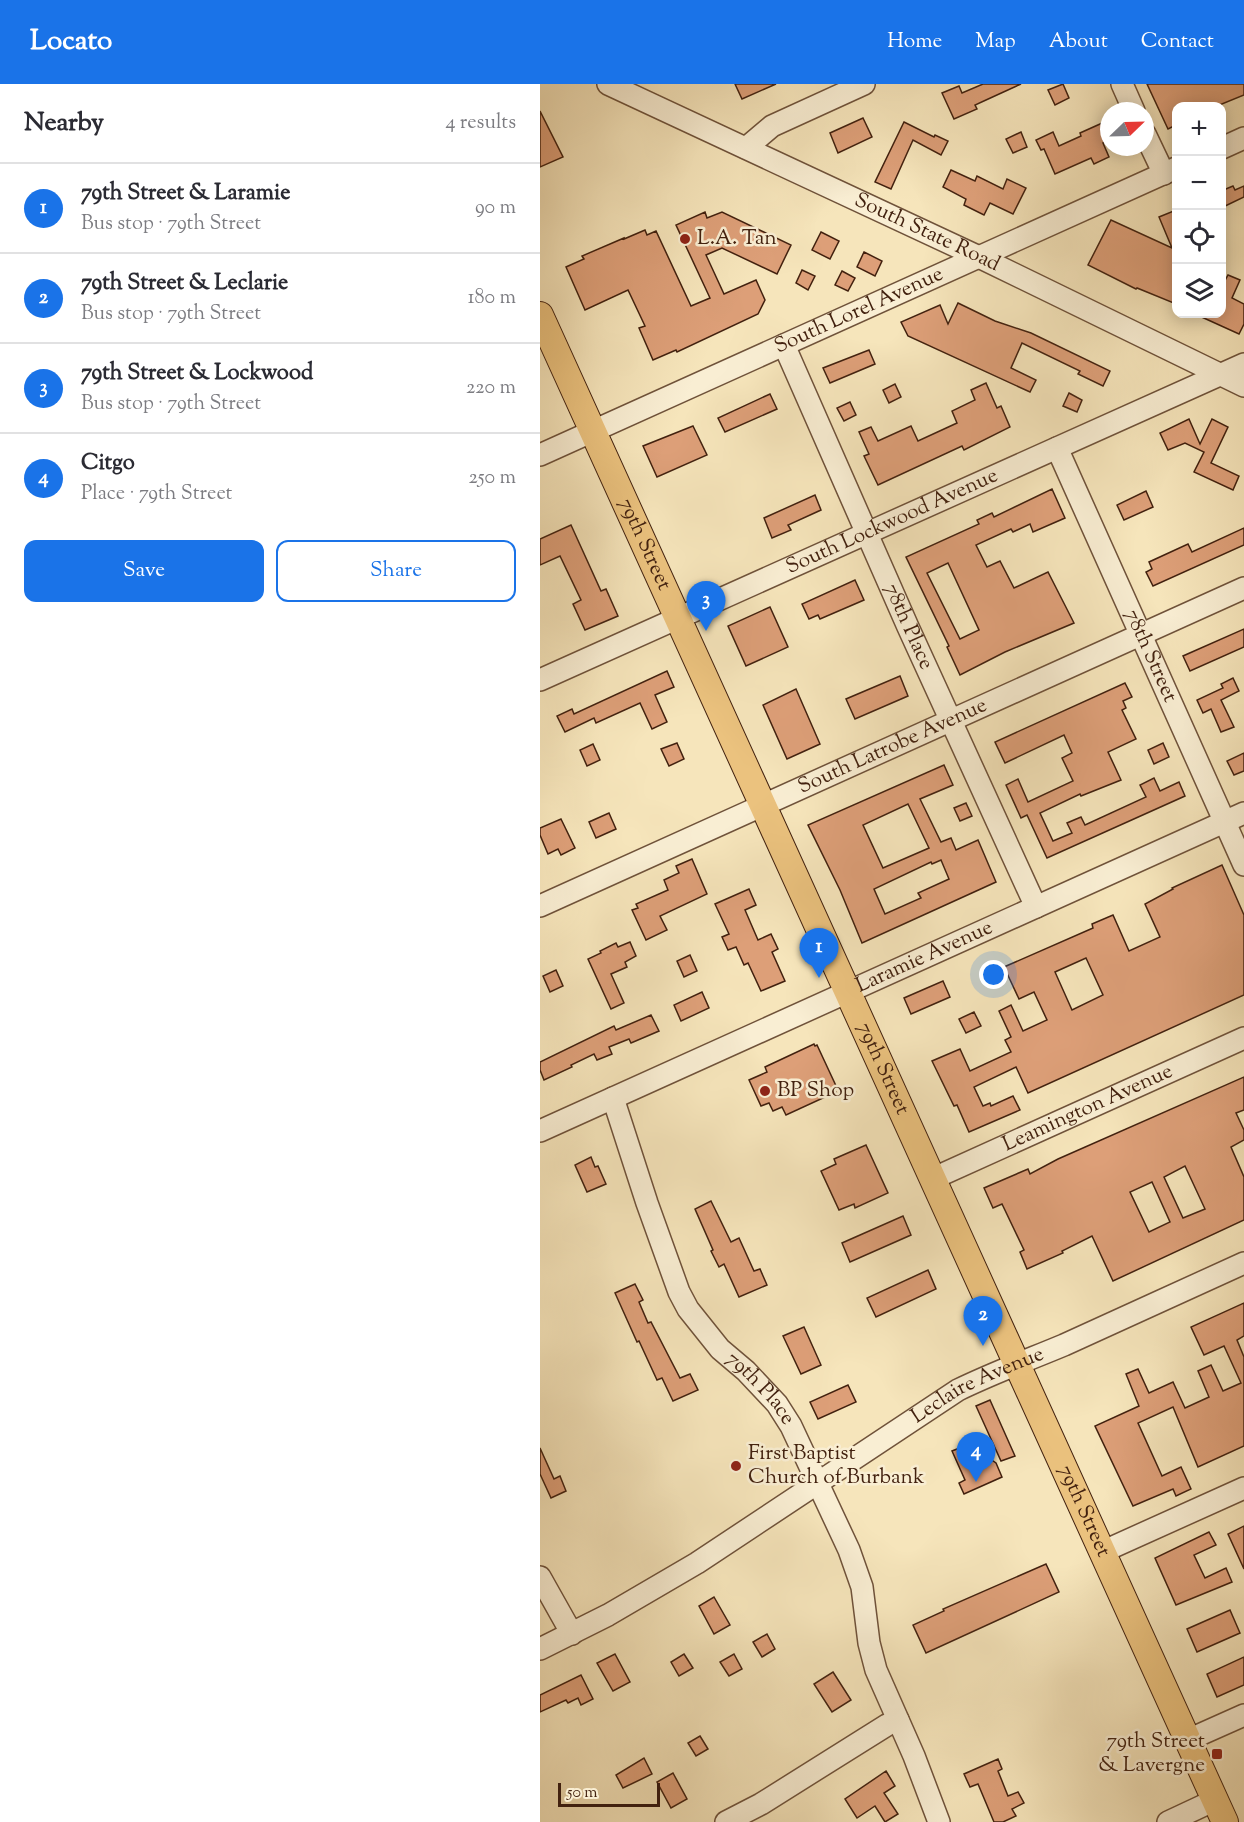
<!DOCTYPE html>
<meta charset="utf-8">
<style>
body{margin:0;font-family:"Sorts Mill Goudy",serif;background:#f2f2f3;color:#2b2b33}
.controls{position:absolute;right:18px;top:18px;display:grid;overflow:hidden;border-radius:12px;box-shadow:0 3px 15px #0003}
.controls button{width:54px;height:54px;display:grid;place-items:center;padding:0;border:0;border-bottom:2px solid #e1e1e2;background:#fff;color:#2b2b33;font:30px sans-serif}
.compass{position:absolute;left:560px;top:18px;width:54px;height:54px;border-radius:50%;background:#fff;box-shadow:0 3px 15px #0003;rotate:67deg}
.scale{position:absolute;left:18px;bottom:15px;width:102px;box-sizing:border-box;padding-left:6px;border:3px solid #42210f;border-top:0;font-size:16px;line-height:21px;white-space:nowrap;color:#42210f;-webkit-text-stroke:4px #f9eed3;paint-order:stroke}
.you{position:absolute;left:454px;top:891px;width:21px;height:21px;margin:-15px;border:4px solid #fff;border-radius:50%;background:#1a73e8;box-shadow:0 0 0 9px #1a73e833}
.badge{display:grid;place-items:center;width:39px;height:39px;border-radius:50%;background:#1a73e8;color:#fff;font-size:20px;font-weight:700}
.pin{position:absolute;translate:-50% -50px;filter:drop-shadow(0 2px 3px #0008)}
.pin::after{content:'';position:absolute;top:32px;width:21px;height:18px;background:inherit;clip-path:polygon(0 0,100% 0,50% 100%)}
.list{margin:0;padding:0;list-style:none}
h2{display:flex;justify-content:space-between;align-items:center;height:78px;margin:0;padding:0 24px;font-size:26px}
h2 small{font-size:20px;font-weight:400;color:#7c7c81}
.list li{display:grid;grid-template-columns:39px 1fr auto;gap:18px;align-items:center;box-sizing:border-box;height:90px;padding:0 24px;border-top:2px solid #e1e1e2}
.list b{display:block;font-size:22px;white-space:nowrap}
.list p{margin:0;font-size:20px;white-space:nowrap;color:#7c7c81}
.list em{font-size:20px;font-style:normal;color:#7c7c81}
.actions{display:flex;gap:12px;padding:18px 24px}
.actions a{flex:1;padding:14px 0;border:2px solid #1a73e8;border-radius:12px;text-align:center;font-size:21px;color:#1a73e8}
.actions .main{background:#1a73e8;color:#fff}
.icon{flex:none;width:33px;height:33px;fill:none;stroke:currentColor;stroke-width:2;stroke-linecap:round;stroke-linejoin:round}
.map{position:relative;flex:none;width:704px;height:1738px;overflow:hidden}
header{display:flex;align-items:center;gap:36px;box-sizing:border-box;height:84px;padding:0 30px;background:#1a73e8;color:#fff}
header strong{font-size:28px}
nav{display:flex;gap:33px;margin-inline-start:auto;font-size:21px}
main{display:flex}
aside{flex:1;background:#fff}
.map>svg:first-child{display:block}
.building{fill:#dd9f78;stroke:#42210f;stroke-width:1.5;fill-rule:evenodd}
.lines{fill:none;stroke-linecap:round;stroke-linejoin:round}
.minor-casing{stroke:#6f523a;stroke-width:24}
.major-casing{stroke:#42210f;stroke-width:28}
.minor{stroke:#f9eed3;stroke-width:21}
.major{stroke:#ebc27e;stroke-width:26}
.poi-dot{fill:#8f2418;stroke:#f9eed3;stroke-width:2}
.labels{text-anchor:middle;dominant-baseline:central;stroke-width:5;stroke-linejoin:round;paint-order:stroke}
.street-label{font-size:21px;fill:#42210f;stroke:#f9eed3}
.poi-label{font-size:21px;fill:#42210f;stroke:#f9eed3;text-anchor:start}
</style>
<header>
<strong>Locato</strong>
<nav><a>Home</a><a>Map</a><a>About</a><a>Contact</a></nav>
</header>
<main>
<aside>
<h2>Nearby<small>4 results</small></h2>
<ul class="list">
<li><span class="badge">1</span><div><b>79th Street &amp; Laramie</b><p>Bus stop · 79th Street</p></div><em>90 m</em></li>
<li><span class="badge">2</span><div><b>79th Street &amp; Leclarie</b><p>Bus stop · 79th Street</p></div><em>180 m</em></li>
<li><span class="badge">3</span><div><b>79th Street &amp; Lockwood</b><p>Bus stop · 79th Street</p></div><em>220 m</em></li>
<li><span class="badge">4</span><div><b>Citgo</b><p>Place · 79th Street</p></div><em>250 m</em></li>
</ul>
<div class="actions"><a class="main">Save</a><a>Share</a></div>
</aside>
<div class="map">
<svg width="704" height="1738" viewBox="0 0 704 1738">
<rect width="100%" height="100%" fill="#f6e5bb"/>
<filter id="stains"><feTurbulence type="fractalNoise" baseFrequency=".00333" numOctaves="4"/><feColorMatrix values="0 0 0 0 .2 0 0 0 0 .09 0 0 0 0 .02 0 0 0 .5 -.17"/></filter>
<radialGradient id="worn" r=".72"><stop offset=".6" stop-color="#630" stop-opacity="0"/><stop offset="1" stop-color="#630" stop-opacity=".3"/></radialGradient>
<!-- building -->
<g class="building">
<path d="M 195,0 L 236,0 L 202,15 Z"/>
<path d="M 443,0 L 481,0 L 446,16 L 435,21 L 437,25 L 414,35 L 402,9 L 419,2 L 422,9 Z"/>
<path d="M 523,0 L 529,14 L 515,21 L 508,6 Z"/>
<path d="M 607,0 L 704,0 L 704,11 L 677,22 L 636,22 L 636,41 L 628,45 Z"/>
<path d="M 0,27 L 23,73 L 0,83 Z"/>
<path d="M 323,34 L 332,53 L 298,69 L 290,49 Z"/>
<path d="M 569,36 L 569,57 L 563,59 L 569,73 L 554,80 L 551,74 L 515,90 L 504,65 L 501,66 L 496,56 L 513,48 L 519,62 L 541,52 L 540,49 Z"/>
<path d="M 364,38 L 394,53 L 395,51 L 408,57 L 401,71 L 373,56 L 351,105 L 335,98 Z"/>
<path d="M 481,48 L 487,63 L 473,69 L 466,55 Z"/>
<path d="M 411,86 L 435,97 L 437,92 L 463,105 L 467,95 L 486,104 L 473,130 L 450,119 L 444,131 L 424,121 L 426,115 L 403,103 Z"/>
<path d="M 693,102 L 695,106 L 704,102 L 704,113 L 681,124 L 681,107 Z"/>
<path d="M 636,126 L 636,220 L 597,204 L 596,205 L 548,181 L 571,136 L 632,164 L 619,133 Z"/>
<path d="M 165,128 L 167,134 L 182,128 L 251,161 L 237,190 L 182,164 L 166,171 L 184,210 L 216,196 L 225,216 L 218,230 L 137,268 L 136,266 L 113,276 L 99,244 L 105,242 L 88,206 L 45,226 L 26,183 L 44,175 L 42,172 L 84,154 L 84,155 L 105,146 L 107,151 L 116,147 L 151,222 L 170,214 L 136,141 Z"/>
<path d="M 281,148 L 299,157 L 290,175 L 272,166 Z"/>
<path d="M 324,168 L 342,177 L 335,192 L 317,183 Z"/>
<path d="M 262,186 L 275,192 L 268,206 L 256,199 Z"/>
<path d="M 302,187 L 315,194 L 308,207 L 295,201 Z"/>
<path d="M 688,191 L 700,196 L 692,214 L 704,220 L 704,240 L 699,250 L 655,230 L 681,230 L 681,204 Z"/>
<path d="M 418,219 L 455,237 L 491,249 L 570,287 L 563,302 L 538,290 L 540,287 L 482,259 L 471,284 L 496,296 L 490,308 L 368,252 L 361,238 L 400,221 L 408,240 Z"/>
<path d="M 329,266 L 335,280 L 290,299 L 283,284 Z"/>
<path d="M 446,299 L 457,324 L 461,322 L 470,343 L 424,366 L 422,362 L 338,401 L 324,372 L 329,370 L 319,348 L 331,343 L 338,357 L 371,342 L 378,357 L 417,339 L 412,327 L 435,316 L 431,306 Z"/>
<path d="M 355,300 L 361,313 L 349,319 L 343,306 Z"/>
<path d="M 529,309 L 542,316 L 537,328 L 523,322 Z"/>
<path d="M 230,310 L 237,325 L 185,348 L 178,334 Z"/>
<path d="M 310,318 L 316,331 L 304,337 L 297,324 Z"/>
<path d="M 649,335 L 660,360 L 672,335 L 688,343 L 671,379 L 699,392 L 693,406 L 654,388 L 664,368 L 645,359 L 628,366 L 620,349 Z"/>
<path d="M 153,342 L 167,371 L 117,393 L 103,362 Z"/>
<path d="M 512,405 L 525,434 L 493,448 L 490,440 L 473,448 L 471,445 L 436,461 L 447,483 L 460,477 L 474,504 L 508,488 L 534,539 L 465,568 L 420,591 L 407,563 L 409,562 L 366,473 L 439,440 L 437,436 L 452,429 L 454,433 ZM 408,479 L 439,546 L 420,555 L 387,489 Z"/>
<path d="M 606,407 L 613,423 L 584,436 L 577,421 Z"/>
<path d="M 275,411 L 281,426 L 248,441 L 251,446 L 232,454 L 224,434 Z"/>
<path d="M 31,441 L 61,507 L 66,505 L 78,532 L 45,546 L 33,520 L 41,516 L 20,472 L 0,481 L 0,455 Z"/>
<path d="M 704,444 L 704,461 L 613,502 L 606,488 L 612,485 L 609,478 L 648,460 L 652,468 Z"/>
<path d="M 315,496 L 324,516 L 280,535 L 278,531 L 269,535 L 262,520 Z"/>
<path d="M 230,523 L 248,563 L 206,582 L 188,542 Z"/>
<path d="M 704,545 L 704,563 L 650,587 L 643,572 Z"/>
<path d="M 127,587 L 134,603 L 115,611 L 127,638 L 112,645 L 100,619 L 56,639 L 54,634 L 25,648 L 17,632 L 32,625 L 34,630 Z"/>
<path d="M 360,592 L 368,612 L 315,635 L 306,615 Z"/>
<path d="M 693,594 L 699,607 L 681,616 L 694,643 L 681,648 L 671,625 L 663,629 L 657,616 L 683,604 L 681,600 Z"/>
<path d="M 585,599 L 592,613 L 583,617 L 586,624 L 582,626 L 596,655 L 568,668 L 581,696 L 541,712 L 540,710 L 500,729 L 513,757 L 532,749 L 527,739 L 541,733 L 545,741 L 606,713 L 600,701 L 614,694 L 620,707 L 639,698 L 645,712 L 507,774 L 487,731 L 481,734 L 466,701 L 478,695 L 488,718 L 533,697 L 522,674 L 532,669 L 524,651 L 465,679 L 455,658 Z"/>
<path d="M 256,605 L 280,660 L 247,675 L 223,621 Z"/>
<path d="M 137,659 L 144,675 L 129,682 L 121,665 Z"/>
<path d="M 623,659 L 629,673 L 614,680 L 608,666 Z"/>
<path d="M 53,660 L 60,676 L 47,682 L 40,666 Z"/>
<path d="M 704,669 L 704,687 L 694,691 L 687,677 Z"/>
<path d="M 404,681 L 413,701 L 380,715 L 401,758 L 411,754 L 416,766 L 438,756 L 456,798 L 322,859 L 300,806 L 268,741 ZM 368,720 L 389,764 L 343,784 L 323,741 ZM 401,776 L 409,795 L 378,809 L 381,814 L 345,830 L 334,805 L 391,778 L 392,780 Z"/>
<path d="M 426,719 L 432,732 L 420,737 L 414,724 Z"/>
<path d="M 69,729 L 76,745 L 56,754 L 49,738 Z"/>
<path d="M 21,735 L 35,764 L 21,771 L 18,765 L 8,770 L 0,751 L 0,744 Z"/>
<path d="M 152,775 L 167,810 L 120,832 L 127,846 L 106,856 L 92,826 L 98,824 L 96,820 L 128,806 L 124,796 L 139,789 L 136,782 Z"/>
<path d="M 682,781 L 704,831 L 704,911 L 488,1009 L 476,983 L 434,1003 L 443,1022 L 450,1019 L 451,1022 L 473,1012 L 480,1026 L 429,1048 L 417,1021 L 414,1022 L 392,977 L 420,965 L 430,987 L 471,968 L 465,956 L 471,953 L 459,927 L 471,921 L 483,947 L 507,936 L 494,908 L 479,915 L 464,883 L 553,844 L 552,840 L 573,831 L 589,867 L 620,853 L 605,820 L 633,805 L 632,804 ZM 546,874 L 563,911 L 532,926 L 515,888 Z"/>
<path d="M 209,805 L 216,821 L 205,826 L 218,856 L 231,850 L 238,865 L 232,868 L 245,897 L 221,907 L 208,879 L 204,881 L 196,863 L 188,866 L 182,853 L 189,850 L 175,820 Z"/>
<path d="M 90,858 L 96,872 L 85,878 L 87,883 L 71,890 L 84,919 L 71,925 L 48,875 L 61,869 L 60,867 L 76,859 L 78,863 Z"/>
<path d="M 150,871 L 157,887 L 144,893 L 137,877 Z"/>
<path d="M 16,886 L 23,902 L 10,908 L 3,892 Z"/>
<path d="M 403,897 L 410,913 L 371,930 L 364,914 Z"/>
<path d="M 162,908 L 169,924 L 141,937 L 134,921 Z"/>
<path d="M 434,928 L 441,942 L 426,949 L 419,935 Z"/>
<path d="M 111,931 L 119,947 L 91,959 L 89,955 L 69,963 L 72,970 L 57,976 L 54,970 L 31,981 L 32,983 L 4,996 L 0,986 L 0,978 L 74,942 L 76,946 Z"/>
<path d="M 274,960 L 275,962 L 277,961 L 297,1004 L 294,1006 L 296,1008 L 246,1031 L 242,1023 L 233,1027 L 229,1019 L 221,1022 L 209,996 L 227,988 L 225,983 Z"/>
<path d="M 704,993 L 704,1026 L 696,1029 L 704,1046 L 704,1056 L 691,1063 L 704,1093 L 704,1136 L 573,1197 L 552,1152 L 522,1167 L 523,1169 L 487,1185 L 480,1168 L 484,1166 L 462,1120 L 453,1124 L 444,1104 L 488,1085 L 490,1090 L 518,1075 ZM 645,1082 L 665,1125 L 643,1134 L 624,1093 ZM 612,1098 L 630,1138 L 609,1148 L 590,1108 Z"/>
<path d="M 326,1061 L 348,1109 L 315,1124 L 314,1120 L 299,1126 L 281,1087 L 296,1080 L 294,1075 Z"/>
<path d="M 51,1073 L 55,1083 L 58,1082 L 66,1100 L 47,1108 L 35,1081 Z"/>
<path d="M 171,1117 L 191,1158 L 199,1154 L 214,1187 L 220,1185 L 227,1201 L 199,1213 L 184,1180 L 179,1183 L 171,1167 L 173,1166 L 155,1125 Z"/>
<path d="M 363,1132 L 371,1151 L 310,1178 L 302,1159 Z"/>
<path d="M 388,1186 L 396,1205 L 336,1233 L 327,1214 Z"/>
<path d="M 95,1200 L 103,1216 L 99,1218 L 108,1239 L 111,1238 L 140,1294 L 150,1290 L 158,1306 L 133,1317 L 122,1294 L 117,1296 L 99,1257 L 97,1258 L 75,1209 Z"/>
<path d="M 704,1219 L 704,1252 L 697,1256 L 704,1273 L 704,1362 L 658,1383 L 633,1323 L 598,1339 L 622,1392 L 641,1383 L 651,1405 L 636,1412 L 633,1405 L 593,1422 L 555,1342 L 599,1322 L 586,1290 L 598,1285 L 609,1309 L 633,1298 L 645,1324 L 669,1313 L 658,1287 L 671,1281 L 683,1307 L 701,1299 L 684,1262 L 664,1271 L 651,1243 Z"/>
<path d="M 264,1243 L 281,1281 L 261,1290 L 243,1252 Z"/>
<path d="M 308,1301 L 316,1318 L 278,1335 L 270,1318 Z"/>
<path d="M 450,1316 L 475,1372 L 461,1377 L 436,1322 Z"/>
<path d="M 427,1361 L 431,1362 L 456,1379 L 462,1393 L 424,1410 L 419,1399 L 425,1396 L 412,1367 Z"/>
<path d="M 0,1364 L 14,1395 L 20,1392 L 26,1407 L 11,1414 L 0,1390 Z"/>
<path d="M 704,1442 L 704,1485 L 688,1450 Z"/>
<path d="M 669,1448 L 676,1461 L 654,1471 L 665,1494 L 686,1484 L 692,1498 L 636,1521 L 615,1474 Z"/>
<path d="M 506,1480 L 519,1508 L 386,1569 L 373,1541 L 404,1527 L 403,1525 Z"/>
<path d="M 174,1513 L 190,1541 L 174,1550 L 159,1522 Z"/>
<path d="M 690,1526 L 700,1549 L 657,1568 L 647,1545 Z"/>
<path d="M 227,1550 L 235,1565 L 222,1573 L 213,1558 Z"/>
<path d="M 75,1570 L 90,1598 L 73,1607 L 57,1579 Z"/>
<path d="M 144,1570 L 153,1584 L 139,1592 L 131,1578 Z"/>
<path d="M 194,1570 L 202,1585 L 189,1592 L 180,1578 Z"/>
<path d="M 704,1573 L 704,1601 L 677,1613 L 667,1590 Z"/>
<path d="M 293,1588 L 311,1616 L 292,1628 L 274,1600 Z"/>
<path d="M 41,1591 L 53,1615 L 41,1621 L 38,1614 L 28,1619 L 26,1616 L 0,1628 L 0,1611 Z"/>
<path d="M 160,1652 L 168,1665 L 156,1672 L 148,1659 Z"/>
<path d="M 104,1674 L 112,1690 L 83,1704 L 76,1691 Z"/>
<path d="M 458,1675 L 462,1685 L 458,1687 L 468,1712 L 478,1708 L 484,1719 L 472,1725 L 476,1732 L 463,1738 L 454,1738 L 438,1700 L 430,1703 L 424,1690 Z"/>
<path d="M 346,1687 L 355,1702 L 344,1709 L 358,1730 L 345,1738 L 335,1722 L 317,1734 L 305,1715 Z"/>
<path d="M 133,1689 L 147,1715 L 131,1724 L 117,1698 Z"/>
</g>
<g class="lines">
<defs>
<g id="minor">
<path id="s1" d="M 68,0 L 439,173 L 704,302"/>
<path d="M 582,0 L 594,27"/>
<path d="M 605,50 L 624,90"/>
<path d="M 206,64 L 232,42 L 324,0"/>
<path d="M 682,64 L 704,54"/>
<path id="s2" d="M 244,261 L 368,543 L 496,823"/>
<path id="s3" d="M 517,364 L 704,781"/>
<path id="s4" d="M 0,371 L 636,84"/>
<path id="s5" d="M 0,596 L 704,280"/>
<path id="s6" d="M 0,822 L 704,504"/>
<path id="s7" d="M 73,1014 L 107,1119 L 139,1208 L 148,1225 L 180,1265 L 206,1287 L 237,1320 L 251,1342 L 309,1466 L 322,1503 L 329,1559 L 336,1586 L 374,1672 L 399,1738"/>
<path id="s8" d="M 0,1047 L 704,729"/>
<path id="s9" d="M 392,1095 L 704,954"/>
<path d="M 562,1468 L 704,1404"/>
<path d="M 0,1493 L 32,1550"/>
<path id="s10" d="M 0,1565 L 68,1531 L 157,1479 L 418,1306 C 453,1289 488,1276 524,1261 C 584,1234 644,1206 704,1179"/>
<path d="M 648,1656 L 704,1631"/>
<path d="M 186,1738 L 221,1720 L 347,1641 L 358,1636"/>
<path d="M 628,1738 L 675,1716"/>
</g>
<g id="major">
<path id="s11" d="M 0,231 L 685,1738"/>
</g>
</defs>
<!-- minor casing -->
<use href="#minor" class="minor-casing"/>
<!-- major casing -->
<use href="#major" class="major-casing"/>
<!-- minor -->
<use href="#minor" class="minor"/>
<!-- major -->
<use href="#major" class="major"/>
</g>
<!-- markers -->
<g class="poi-dot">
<circle cx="145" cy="155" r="6"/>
<circle cx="225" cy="1007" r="6"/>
<circle cx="196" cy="1382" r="6"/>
<rect x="671" y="1664" width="12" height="12" rx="3"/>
</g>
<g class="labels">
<!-- street labels -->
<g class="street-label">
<text stroke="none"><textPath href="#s1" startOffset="352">South State Road</textPath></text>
<text stroke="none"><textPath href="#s4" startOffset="350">South Lorel Avenue</textPath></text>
<text stroke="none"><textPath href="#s5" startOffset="386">South Lockwood Avenue</textPath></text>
<text stroke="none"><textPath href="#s11" startOffset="252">79th Street</textPath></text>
<text stroke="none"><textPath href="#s2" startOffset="308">78th Place</textPath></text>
<text stroke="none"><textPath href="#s3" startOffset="228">78th Street</textPath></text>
<text stroke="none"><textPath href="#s6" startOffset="387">South Latrobe Avenue</textPath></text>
<text stroke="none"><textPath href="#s8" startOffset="422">Laramie Avenue</textPath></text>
<text stroke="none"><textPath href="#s11" startOffset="828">79th Street</textPath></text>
<text stroke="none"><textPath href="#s9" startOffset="171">Leamington Avenue</textPath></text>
<text stroke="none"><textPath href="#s10" startOffset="512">Leclaire Avenue</textPath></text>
<text stroke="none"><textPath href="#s7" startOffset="332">79th Place</textPath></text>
<text stroke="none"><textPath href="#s11" startOffset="1314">79th Street</textPath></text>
</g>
<!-- poi labels -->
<g class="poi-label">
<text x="157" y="155">L.A. Tan</text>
<text x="237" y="1007">BP Shop</text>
<text x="208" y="1370">First Baptist<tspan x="208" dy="24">Church of Burbank</tspan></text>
<text x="665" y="1658" text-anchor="end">79th Street<tspan x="665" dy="24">&amp; Lavergne</tspan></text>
</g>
</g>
<rect width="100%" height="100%" filter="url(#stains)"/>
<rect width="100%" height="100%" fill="url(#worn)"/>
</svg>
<div class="controls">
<button>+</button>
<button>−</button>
<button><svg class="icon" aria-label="locate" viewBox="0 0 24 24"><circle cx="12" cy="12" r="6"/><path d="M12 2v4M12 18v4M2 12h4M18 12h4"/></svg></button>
<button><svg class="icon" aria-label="layers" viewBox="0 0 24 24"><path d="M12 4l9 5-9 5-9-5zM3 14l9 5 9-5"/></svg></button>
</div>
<svg class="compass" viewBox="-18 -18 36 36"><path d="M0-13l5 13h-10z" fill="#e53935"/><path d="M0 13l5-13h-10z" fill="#7c7c81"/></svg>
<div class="scale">50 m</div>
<div class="you"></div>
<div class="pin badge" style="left:279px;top:894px">1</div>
<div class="pin badge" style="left:443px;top:1262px">2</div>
<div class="pin badge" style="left:166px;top:547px">3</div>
<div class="pin badge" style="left:436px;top:1398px">4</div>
</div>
</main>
